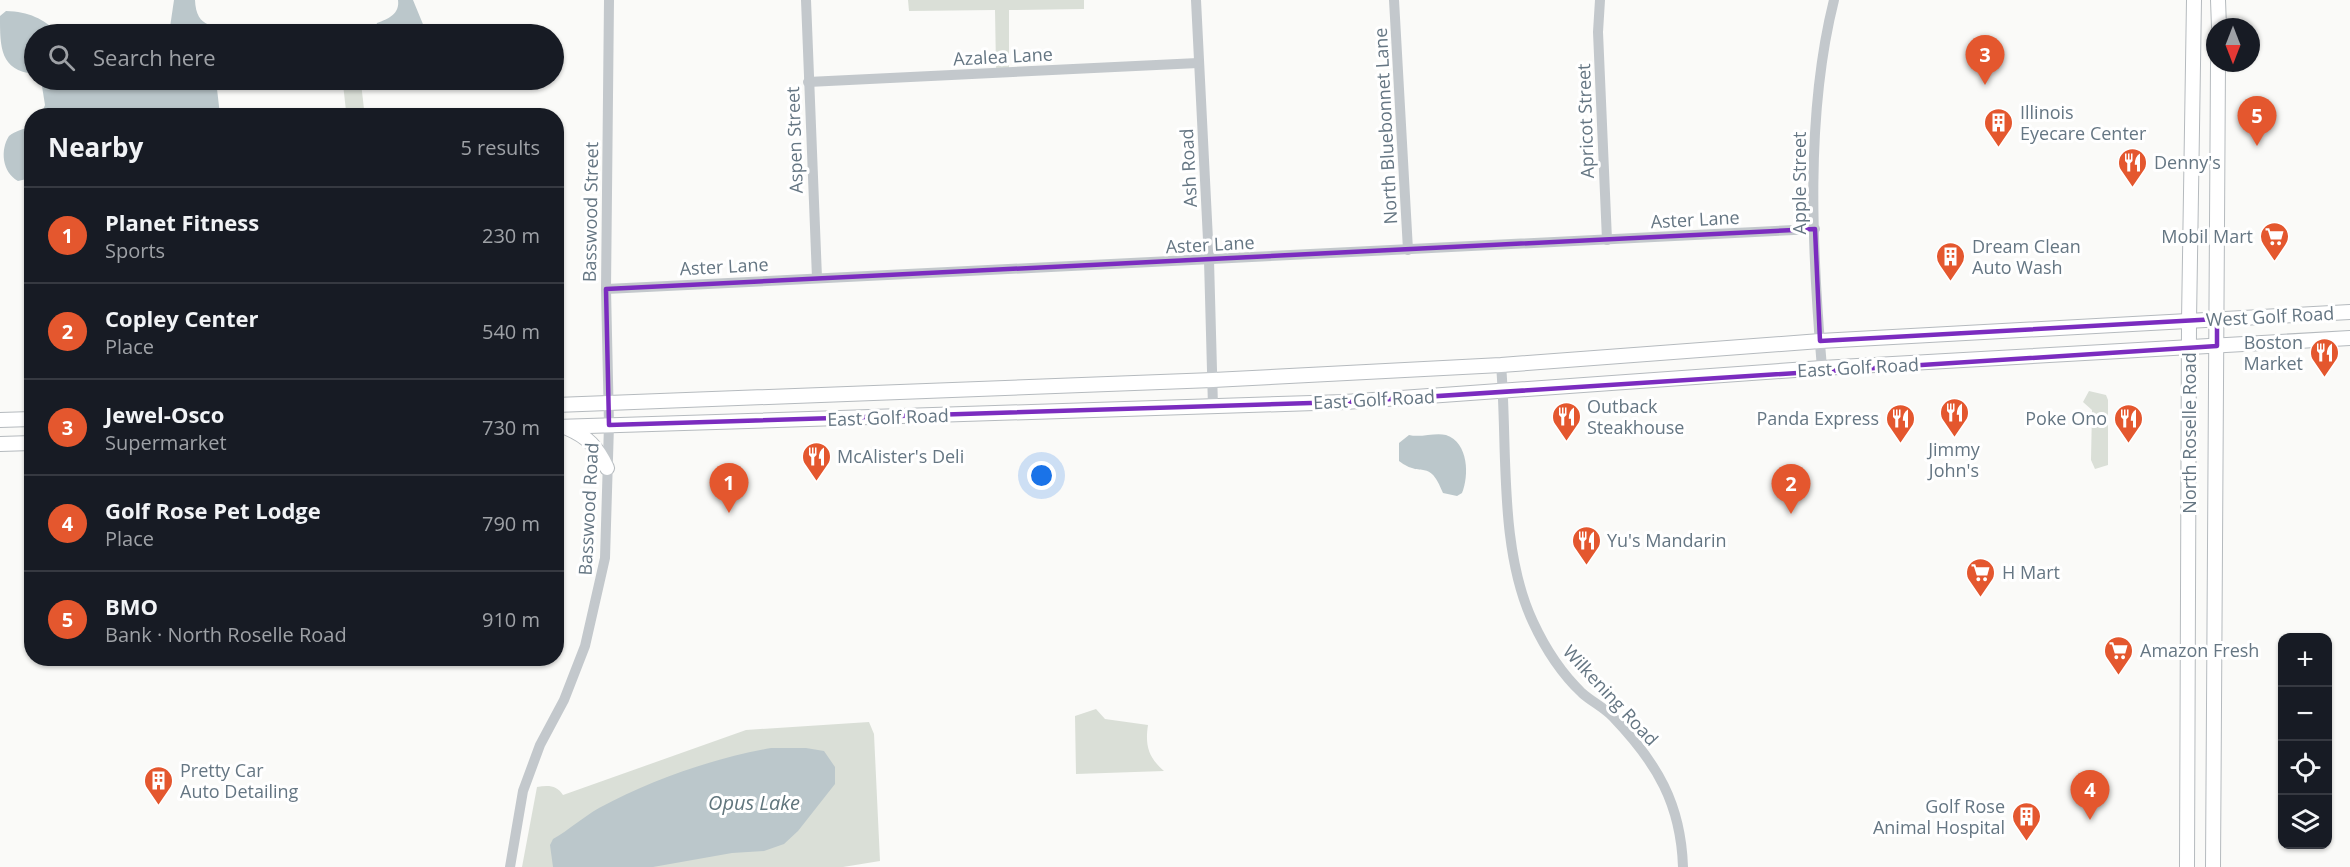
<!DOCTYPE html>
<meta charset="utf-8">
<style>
body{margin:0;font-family:"Open Sans",sans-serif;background:#20242c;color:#f1f3f6}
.controls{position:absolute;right:18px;bottom:18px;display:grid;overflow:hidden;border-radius:12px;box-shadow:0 2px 4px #0004}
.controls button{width:54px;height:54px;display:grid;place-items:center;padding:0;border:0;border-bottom:2px solid #363941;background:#171b24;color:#f1f3f6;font:30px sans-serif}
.compass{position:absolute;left:2206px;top:18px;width:54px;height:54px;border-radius:50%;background:#171b24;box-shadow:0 2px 4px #0004;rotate:180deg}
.you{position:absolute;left:1042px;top:476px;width:21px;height:21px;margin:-15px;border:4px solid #fff;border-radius:50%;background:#1a73e8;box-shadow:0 0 0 9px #1a73e833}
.badge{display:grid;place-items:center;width:39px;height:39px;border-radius:50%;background:#e4572e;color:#fff;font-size:20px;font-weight:700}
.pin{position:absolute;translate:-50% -50px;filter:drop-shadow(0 2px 3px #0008)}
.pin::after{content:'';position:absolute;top:32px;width:21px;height:18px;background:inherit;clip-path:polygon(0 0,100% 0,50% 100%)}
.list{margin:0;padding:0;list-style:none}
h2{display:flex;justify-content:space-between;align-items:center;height:78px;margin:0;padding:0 24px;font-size:26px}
h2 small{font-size:20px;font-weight:400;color:#9ea1a6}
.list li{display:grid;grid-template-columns:39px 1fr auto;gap:18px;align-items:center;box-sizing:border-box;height:96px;padding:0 24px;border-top:2px solid #363941}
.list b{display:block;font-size:22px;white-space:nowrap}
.list p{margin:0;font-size:20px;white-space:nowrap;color:#9ea1a6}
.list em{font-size:20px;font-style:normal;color:#9ea1a6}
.icon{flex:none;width:33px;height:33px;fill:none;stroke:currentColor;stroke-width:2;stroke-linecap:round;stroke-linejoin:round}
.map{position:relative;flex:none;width:2350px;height:867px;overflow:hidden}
.search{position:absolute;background:#171b24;box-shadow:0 2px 4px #0004;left:24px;top:24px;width:540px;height:66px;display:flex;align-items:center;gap:15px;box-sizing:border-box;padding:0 21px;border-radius:33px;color:#9ea1a6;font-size:22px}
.panel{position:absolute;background:#171b24;box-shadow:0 2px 4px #0004;left:24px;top:108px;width:540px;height:558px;border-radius:24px}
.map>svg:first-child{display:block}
.green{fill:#dadfd7}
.water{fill:#bbc7cb}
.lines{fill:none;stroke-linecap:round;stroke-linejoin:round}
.major-casing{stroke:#b5babe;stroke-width:16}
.minor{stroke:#c3c8cc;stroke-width:10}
.major{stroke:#fff;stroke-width:14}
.marked{fill:none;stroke:#7b2cbf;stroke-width:4.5;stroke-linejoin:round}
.labels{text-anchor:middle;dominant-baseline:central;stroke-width:6;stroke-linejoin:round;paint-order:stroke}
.street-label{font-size:18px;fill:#657683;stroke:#fff}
.poi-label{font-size:18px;fill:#657683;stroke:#fff;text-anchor:start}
.water-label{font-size:20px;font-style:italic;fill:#60757c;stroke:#fff}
</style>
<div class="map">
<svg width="2350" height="867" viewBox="0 0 2350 867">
<rect width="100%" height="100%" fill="#fafaf8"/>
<!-- green -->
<g class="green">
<path d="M 908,0 L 1084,0 L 1084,9 L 1009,10 L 1009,68 L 996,68 L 995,10 L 909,11 Z"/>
<path d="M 361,83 L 364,109 L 346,111 L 343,84 Z"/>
<path d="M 2089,391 L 2106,395 L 2108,400 L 2108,465 L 2095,469 L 2091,460 L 2092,410 L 2083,402 Z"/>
<path d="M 1096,709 L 1105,719 L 1148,725 C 1145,745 1148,757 1164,771 L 1076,774 L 1075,716 Z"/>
<path d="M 869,722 L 874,734 L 880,861 L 843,867 L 522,867 L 537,787 C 548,785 557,785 563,795 L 746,730 Z"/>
</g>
<!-- water -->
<g class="water">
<path d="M 174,0 L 195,0 C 196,29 215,27 237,28 L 237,34 L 169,34 Z"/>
<path d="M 398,0 L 413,0 L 427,34 L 373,34 L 377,23 C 388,19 400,14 398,0 Z"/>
<path d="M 6,11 C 29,12 43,18 59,34 L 34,34 L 34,43 L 26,48 L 24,58 L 28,68 L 34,68 L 34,74 C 0,70 0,48 0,16 Z"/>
<path d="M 41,80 L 216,80 L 220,115 L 41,115 L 45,105 Z"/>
<path d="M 31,126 L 31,178 L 18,181 C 2,172 0,150 9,136 C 15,131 24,129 31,126 Z"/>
<path d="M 1409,435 C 1421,438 1435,432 1446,435 C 1469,443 1469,476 1462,493 L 1457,496 L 1443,493 C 1429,457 1422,479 1399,461 L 1399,443 Z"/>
<path d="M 771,748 L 806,748 L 824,751 L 835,767 L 835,784 L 798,831 L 784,844 L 764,851 L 732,853 L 653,867 L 553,867 L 550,845 L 553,839 C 569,830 583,817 599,808 C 653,779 711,759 771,748 Z"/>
</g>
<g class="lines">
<defs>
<g id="major">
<path d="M 2218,0 L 2219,27"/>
<path d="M 556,405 L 1213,380 L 1501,365 L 1820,341 L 2350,312"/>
<path d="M 0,420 L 32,419"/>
<path d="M 556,427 L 1345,402 L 1822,368 L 2350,338"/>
<path d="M 567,428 C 588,437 597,447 607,468"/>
<path d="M 0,444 L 32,443"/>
<path d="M 2187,867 L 2189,321 L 2194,0"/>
<path d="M 2213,867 L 2218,63"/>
</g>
</defs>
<!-- major casing -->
<use href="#major" class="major-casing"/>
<!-- minor -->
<g class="minor">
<path d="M 806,0 L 817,278"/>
<path d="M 1196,0 L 1209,260 L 1213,407"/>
<path d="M 1394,0 L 1408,250"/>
<path d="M 1600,0 L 1598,32 L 1607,240"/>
<path d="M 808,82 L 1198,63"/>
<path d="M 606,289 L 1815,229"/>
<path d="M 1501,365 C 1508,445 1498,548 1533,622 C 1545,648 1561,673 1582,693 C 1592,702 1605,708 1614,718 C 1657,763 1681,804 1683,867"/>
<path d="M 1822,368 C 1812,251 1805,115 1834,0"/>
<path d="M 510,867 L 523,791 L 540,745 L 564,700 L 585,646 L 605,558 L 609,425 L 606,289 L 609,0"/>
</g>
<!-- major -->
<use href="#major" class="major"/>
</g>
<!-- marked area -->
<path class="marked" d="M 1815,229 L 1820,341 L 2217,319 L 2217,346 L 1345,402 L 609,425 L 606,289 Z"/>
<!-- icons -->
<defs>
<symbol id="building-pin" viewBox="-11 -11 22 30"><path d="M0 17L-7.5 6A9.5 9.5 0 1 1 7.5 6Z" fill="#e4572e" stroke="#fff"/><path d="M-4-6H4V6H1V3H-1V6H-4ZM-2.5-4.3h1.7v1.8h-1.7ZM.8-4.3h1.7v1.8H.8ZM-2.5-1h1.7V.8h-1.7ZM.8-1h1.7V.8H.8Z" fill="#fff"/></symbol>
<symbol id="restaurant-pin" viewBox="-11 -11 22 30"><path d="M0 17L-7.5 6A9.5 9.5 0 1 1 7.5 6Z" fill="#e4572e" stroke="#fff"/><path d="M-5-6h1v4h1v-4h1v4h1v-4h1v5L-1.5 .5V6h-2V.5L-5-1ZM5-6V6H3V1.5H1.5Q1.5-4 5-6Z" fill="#fff"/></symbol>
<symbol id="supermarket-pin" viewBox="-11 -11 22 30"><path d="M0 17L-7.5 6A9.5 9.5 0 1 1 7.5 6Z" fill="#e4572e" stroke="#fff"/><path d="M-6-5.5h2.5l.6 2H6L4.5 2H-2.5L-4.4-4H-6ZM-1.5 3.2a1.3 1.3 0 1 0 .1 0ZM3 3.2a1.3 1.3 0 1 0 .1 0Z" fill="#fff"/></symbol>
</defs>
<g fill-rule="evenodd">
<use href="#building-pin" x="1982" y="106" width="33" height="45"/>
<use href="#restaurant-pin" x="2116" y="146" width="33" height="45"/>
<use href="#supermarket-pin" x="2258" y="220" width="33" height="45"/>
<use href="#building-pin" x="1934" y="240" width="33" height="45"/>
<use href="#restaurant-pin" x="2308" y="336" width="33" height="45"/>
<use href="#restaurant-pin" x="1938" y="396" width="33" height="45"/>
<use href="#restaurant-pin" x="1550" y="400" width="33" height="45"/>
<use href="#restaurant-pin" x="1884" y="402" width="33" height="45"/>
<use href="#restaurant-pin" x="2112" y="402" width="33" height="45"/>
<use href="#restaurant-pin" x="800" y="440" width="33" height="45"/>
<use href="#restaurant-pin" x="1570" y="524" width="33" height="45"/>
<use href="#supermarket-pin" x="1964" y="556" width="33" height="45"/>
<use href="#supermarket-pin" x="2102" y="634" width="33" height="45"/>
<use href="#building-pin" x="142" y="764" width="33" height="45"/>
<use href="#building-pin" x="2010" y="800" width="33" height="45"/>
</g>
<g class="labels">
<!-- street labels -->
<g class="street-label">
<text transform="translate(1003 56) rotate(-3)">Azalea Lane</text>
<text transform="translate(1585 121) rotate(-92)">Apricot Street</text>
<text transform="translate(1385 126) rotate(-93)">North Bluebonnet Lane</text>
<text transform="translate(794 140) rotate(-92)">Aspen Street</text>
<text transform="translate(1188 168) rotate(-93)">Ash Road</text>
<text transform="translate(1799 183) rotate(-90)">Apple Street</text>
<text transform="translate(590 212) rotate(-89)">Basswood Street</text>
<text transform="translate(1695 219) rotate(-3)">Aster Lane</text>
<text transform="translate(1210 244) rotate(-3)">Aster Lane</text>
<text transform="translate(724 266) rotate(-3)">Aster Lane</text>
<text transform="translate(2270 316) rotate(-3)">West Golf Road</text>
<text transform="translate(1858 367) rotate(-3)">East Golf Road</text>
<text transform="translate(1374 399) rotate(-3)">East Golf Road</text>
<text transform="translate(888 417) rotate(-2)">East Golf Road</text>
<text transform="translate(2189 433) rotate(-90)">North Roselle Road</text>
<text transform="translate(588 509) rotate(-87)">Basswood Road</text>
<text transform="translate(1611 695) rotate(47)">Wilkening Road</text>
</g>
<!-- poi labels -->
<g class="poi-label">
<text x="2020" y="112">Illinois<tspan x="2020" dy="21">Eyecare Center</tspan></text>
<text x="2154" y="162">Denny's</text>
<text x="2253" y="236" text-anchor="end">Mobil Mart</text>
<text x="1972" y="246">Dream Clean<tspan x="1972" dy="21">Auto Wash</tspan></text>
<text x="2303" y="342" text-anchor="end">Boston<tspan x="2303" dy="21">Market</tspan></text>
<text x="1587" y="406">Outback<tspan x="1587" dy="21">Steakhouse</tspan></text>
<text x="1879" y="418" text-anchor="end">Panda Express</text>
<text x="2107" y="418" text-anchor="end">Poke Ono</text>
<text x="1954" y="449" text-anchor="middle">Jimmy<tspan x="1954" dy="21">John's</tspan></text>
<text x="837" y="456">McAlister's Deli</text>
<text x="1607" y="540">Yu's Mandarin</text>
<text x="2002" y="572">H Mart</text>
<text x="2140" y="650">Amazon Fresh</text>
<text x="180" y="770">Pretty Car<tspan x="180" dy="21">Auto Detailing</tspan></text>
<text x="2005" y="806" text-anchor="end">Golf Rose<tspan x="2005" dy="21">Animal Hospital</tspan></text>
</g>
<!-- water labels -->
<g class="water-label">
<text x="754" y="802">Opus Lake</text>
</g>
</g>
</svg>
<div class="controls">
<button>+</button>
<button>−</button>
<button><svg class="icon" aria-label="locate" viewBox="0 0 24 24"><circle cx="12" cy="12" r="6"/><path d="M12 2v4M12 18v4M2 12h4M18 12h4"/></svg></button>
<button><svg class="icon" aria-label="layers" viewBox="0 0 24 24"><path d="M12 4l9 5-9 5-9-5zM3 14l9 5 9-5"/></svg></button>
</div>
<svg class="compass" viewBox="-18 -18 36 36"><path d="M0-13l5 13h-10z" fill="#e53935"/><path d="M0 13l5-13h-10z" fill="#9ea1a6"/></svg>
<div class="you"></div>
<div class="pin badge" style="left:729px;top:513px">1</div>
<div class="pin badge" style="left:1791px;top:514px">2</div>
<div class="pin badge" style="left:1985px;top:85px">3</div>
<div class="pin badge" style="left:2090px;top:820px">4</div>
<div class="pin badge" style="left:2257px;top:146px">5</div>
<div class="search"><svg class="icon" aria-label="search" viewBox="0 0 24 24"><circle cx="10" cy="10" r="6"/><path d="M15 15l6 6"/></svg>Search here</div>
<section class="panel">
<h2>Nearby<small>5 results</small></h2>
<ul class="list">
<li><span class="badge">1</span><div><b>Planet Fitness</b><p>Sports</p></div><em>230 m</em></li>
<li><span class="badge">2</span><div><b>Copley Center</b><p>Place</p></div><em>540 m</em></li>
<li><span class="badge">3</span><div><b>Jewel-Osco</b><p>Supermarket</p></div><em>730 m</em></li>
<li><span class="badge">4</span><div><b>Golf Rose Pet Lodge</b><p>Place</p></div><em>790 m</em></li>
<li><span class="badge">5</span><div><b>BMO</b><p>Bank · North Roselle Road</p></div><em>910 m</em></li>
</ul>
</section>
</div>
